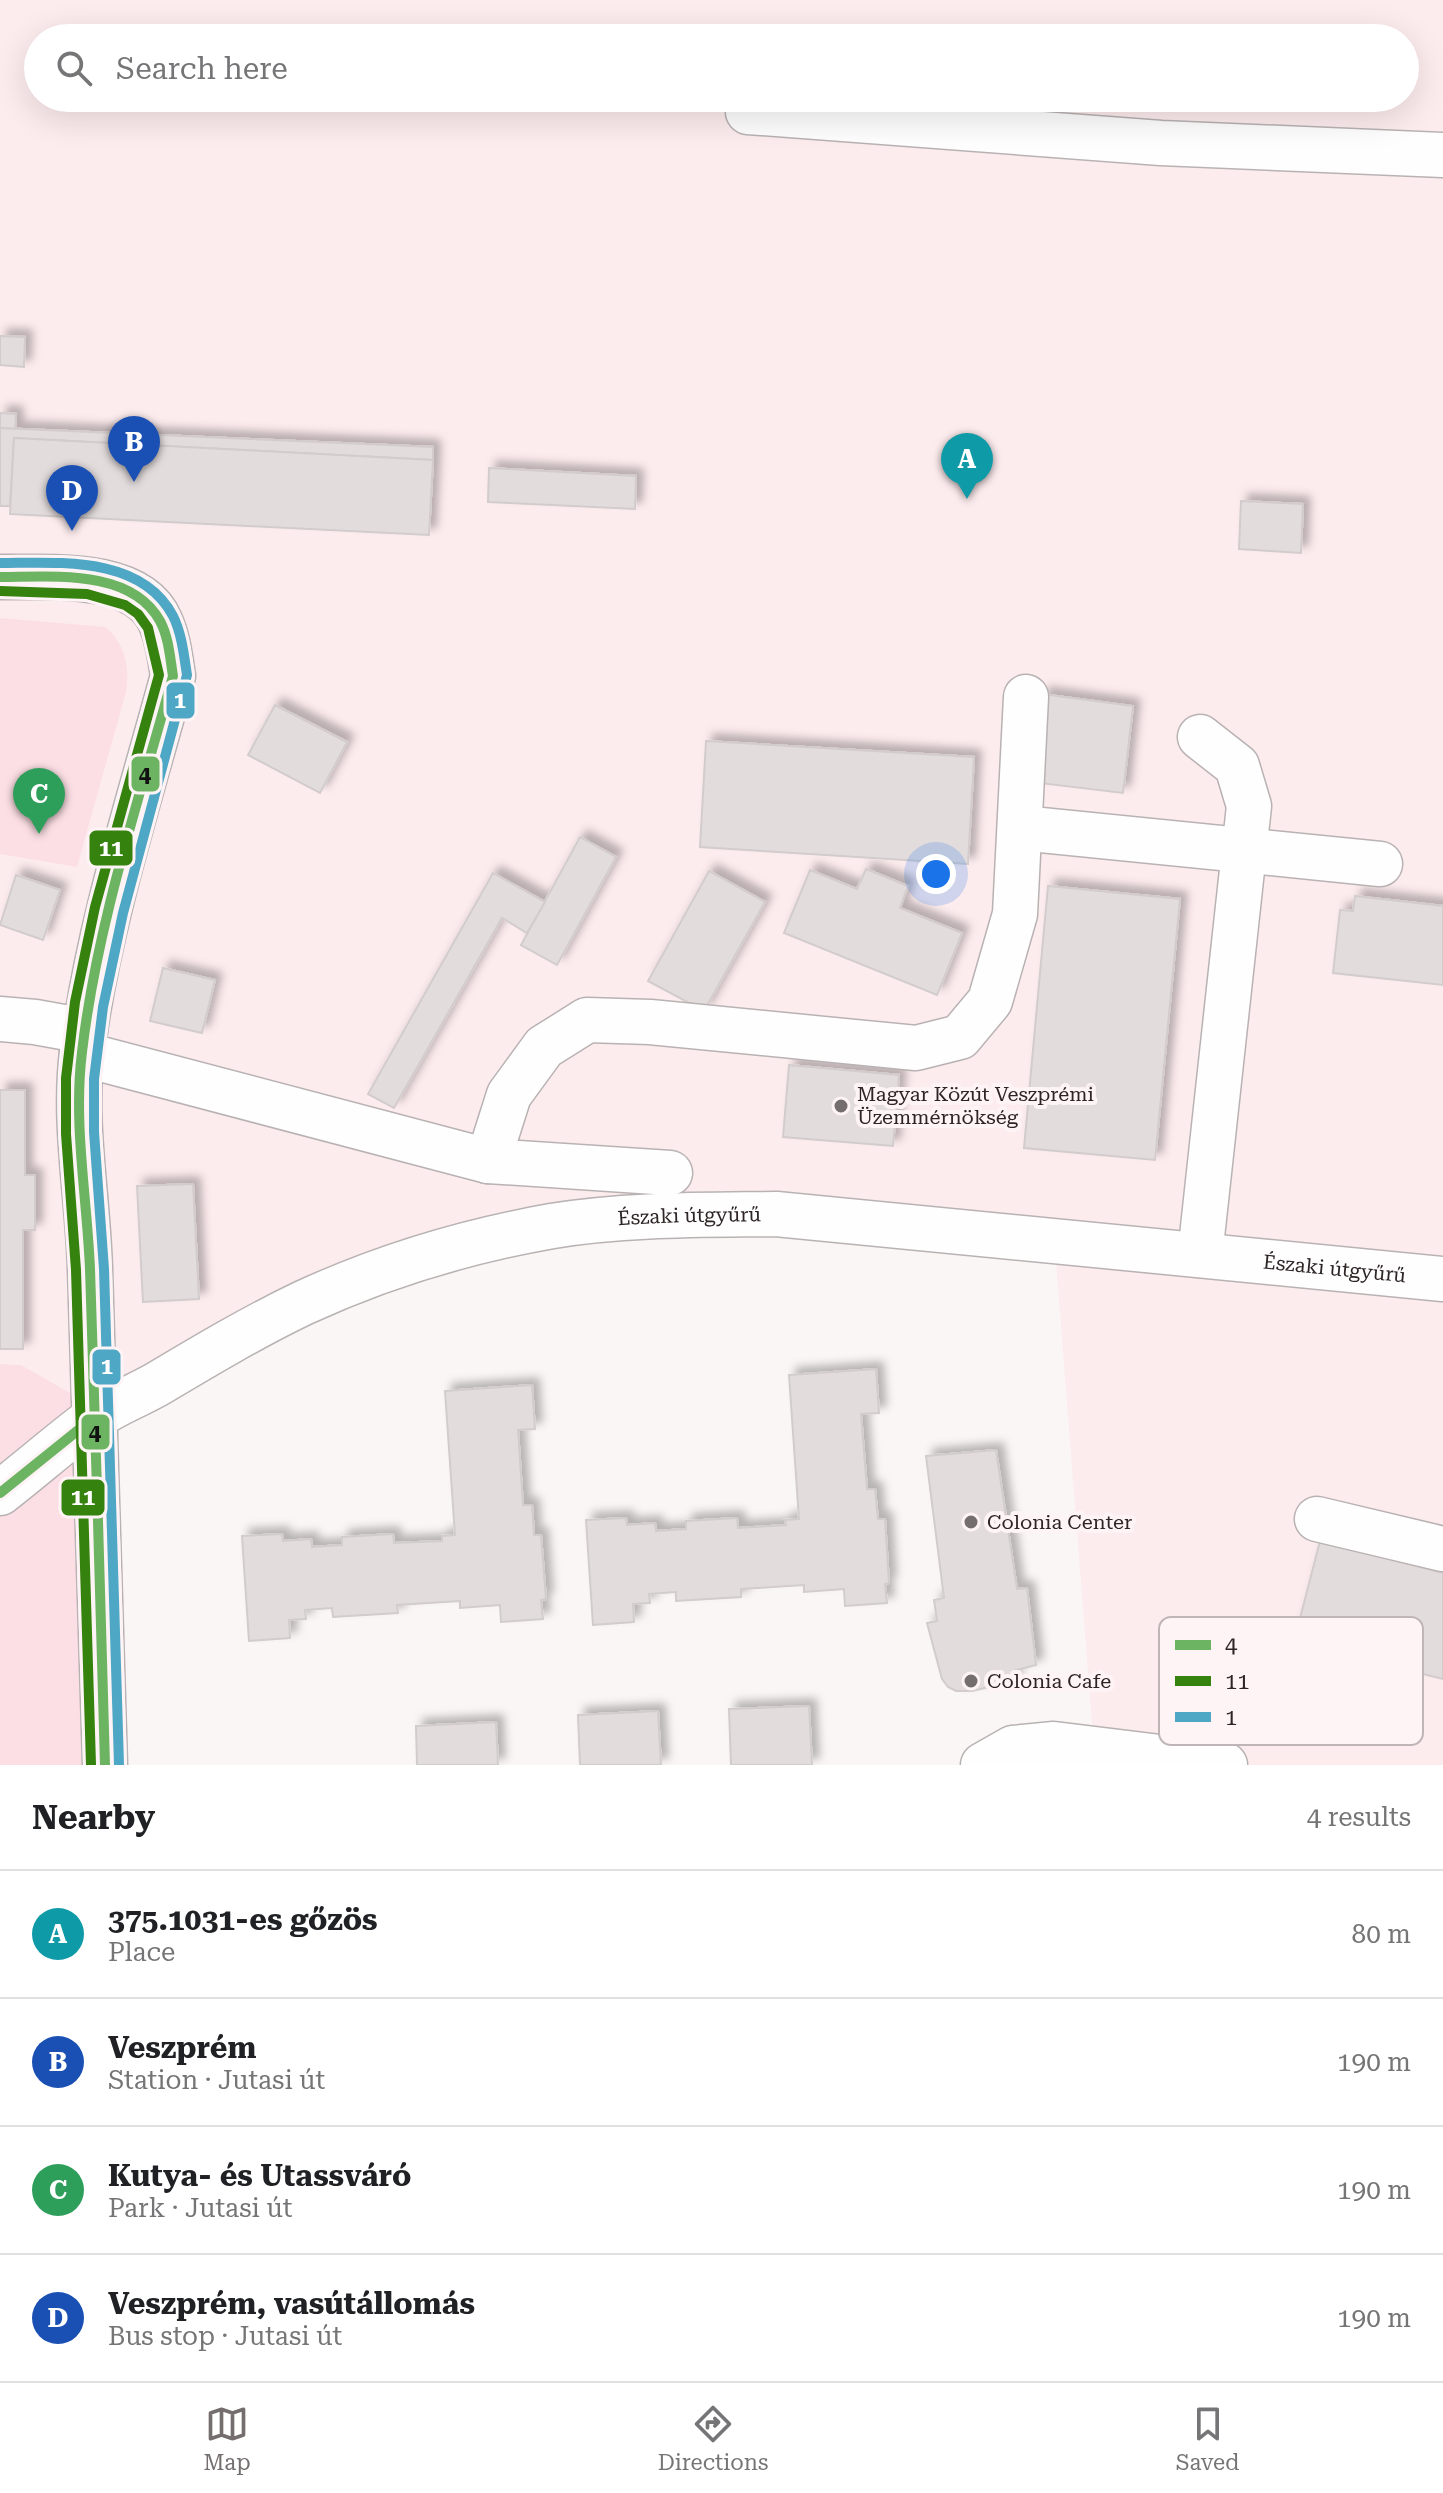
<!DOCTYPE html>
<meta charset="utf-8">
<style>
body{margin:0;font-family:"Roboto Serif",serif;background:#f2f2f2;color:#202124}
.you{position:absolute;left:936px;top:874px;width:28px;height:28px;margin:-20px;border:6px solid #fff;border-radius:50%;background:#1a73e8;box-shadow:0 0 0 12px #1a73e833}
.badge{display:grid;place-items:center;width:52px;height:52px;border-radius:50%;background:#756e6e;color:#fff;font-size:26px;font-weight:700}
.pin{position:absolute;translate:-50% -66px;filter:drop-shadow(0 2px 4px #0008)}
.pin::after{content:'';position:absolute;top:42px;width:28px;height:24px;background:inherit;clip-path:polygon(0 0,100% 0,50% 100%)}
.list{margin:0;padding:0;list-style:none}
h2{display:flex;justify-content:space-between;align-items:center;height:104px;margin:0;padding:0 32px;font-size:34px}
h2 small{font-size:26px;font-weight:400;color:#757577}
.list li{display:grid;grid-template-columns:52px 1fr auto;gap:24px;align-items:center;box-sizing:border-box;height:128px;padding:0 32px;border-top:2px solid #e0e0e0}
.list b{display:block;font-size:30px;white-space:nowrap}
.list p{margin:0;font-size:26px;white-space:nowrap;color:#757577}
.list em{font-size:26px;font-style:normal;color:#757577}
.icon{flex:none;width:44px;height:44px;fill:none;stroke:currentColor;stroke-width:2;stroke-linecap:round;stroke-linejoin:round}
.map{position:relative;flex:none;width:1443px;height:1765px;overflow:hidden}
.search{position:absolute;background:#fff;box-shadow:0 8px 32px #0002;left:24px;right:24px;top:24px;height:88px;display:flex;align-items:center;gap:20px;box-sizing:border-box;padding:0 28px;border-radius:44px;color:#757577;font-size:30px}
.sheet{height:616px;background:#fff}
nav{display:flex;justify-content:space-around;align-items:center;box-sizing:border-box;height:112px;border-top:2px solid #e0e0e0;background:#fff;font-size:22px;color:#757577}
nav a{display:grid;justify-items:center;gap:4px}
nav .on{color:#756e6e}
.map>svg:first-child{display:block}
.built{fill:#fdecee;fill-rule:evenodd}
.green{fill:#fcdfe4}
.building{fill:#e3dcdd;stroke:#d2cccc;stroke-width:2;filter:url(#shadow)}
.lines{fill:none;stroke-linecap:round;stroke-linejoin:round}
.minor-casing{stroke:#b9b2b3;stroke-width:47}
.major-casing{stroke:#b9b2b3;stroke-width:47}
.minor{stroke:#fefefe;stroke-width:44}
.major{stroke:#fefefe;stroke-width:44}
.bus-1-casing{stroke:#fef3f5;stroke-width:16}
.bus-2-casing{stroke:#fef3f5;stroke-width:16}
.bus-3-casing{stroke:#fef3f5;stroke-width:16}
.bus-1{stroke:#6cb461;stroke-width:10}
.bus-2{stroke:#35820e;stroke-width:10}
.bus-3{stroke:#4ea7c5;stroke-width:10}
.poi-dot{fill:#756e6e;stroke:#fef3f5;stroke-width:3}
.labels{text-anchor:middle;dominant-baseline:central;stroke-width:8;stroke-linejoin:round;paint-order:stroke}
.poi-label{font-size:20px;fill:#2d2425;stroke:#fef3f5;text-anchor:start}
.street-label{font-size:20px;fill:#2d2425;stroke:#fef3f5}
.key{fill:#fef3f5;stroke:#bfb5b7;stroke-width:2}
.key-label{font-size:22px;fill:#2d2425}
.line-badge{stroke:#fef3f5;stroke-width:3}
.badge-label{font-size:22px;text-anchor:middle;font-weight:bold;fill:#fff}
.pale-badge-label{font-size:22px;text-anchor:middle;font-weight:bold;fill:#111}
</style>
<div class="map">
<svg width="1443" height="1765" viewBox="0 0 1443 1765">
<defs>
<filter id="shadow"><feDropShadow dx="7" dy="-7" stdDeviation="4" flood-color="#0004"/></filter>
</defs>
<rect width="100%" height="100%" fill="#fbf6f6"/>
<!-- built -->
<path class="built" d="M 0,0 L 1443,0 L 1443,1765 L 986,1765 L 1094,1750 L 1055,1249 L 786,1220 L 404,1261 L 100,1427 L 21,1365 L 0,1364 ZM 38,38 L 1405,38 L 1405,98 L 38,98 Z"/>
<!-- green -->
<g class="green">
<path d="M 0,618 L 106,627 C 125,645 130,666 126,692 L 77,867 L 0,854 Z"/>
<path d="M 0,1364 L 21,1365 L 70,1393 L 100,1427 L 114,1765 L 0,1765 Z"/>
</g>
<!-- building -->
<g class="building">
<path d="M 0,336 L 25,337 L 24,367 L 0,365 Z"/>
<path d="M 0,413 L 16,414 L 15,434 L 0,433 Z"/>
<path d="M 0,428 L 433,447 L 433,460 L 14,438 L 10,506 L 0,506 Z"/>
<path d="M 14,438 L 433,460 L 429,535 L 10,514 Z"/>
<path d="M 489,468 L 636,476 L 635,509 L 488,502 Z"/>
<path d="M 1241,501 L 1303,504 L 1301,553 L 1239,549 Z"/>
<path d="M 1042,694 L 1133,706 L 1123,793 L 1031,782 Z"/>
<path d="M 275,705 L 347,742 L 320,793 L 248,755 Z"/>
<path d="M 706,741 L 974,757 L 968,864 L 700,847 Z"/>
<path d="M 580,837 L 616,857 L 557,965 L 521,945 Z"/>
<path d="M 866,869 L 908,886 L 900,908 L 962,933 L 937,995 L 784,933 L 810,870 L 857,889 Z"/>
<path d="M 709,871 L 765,902 L 704,1011 L 648,981 Z"/>
<path d="M 493,873 L 545,902 L 527,933 L 502,918 L 394,1108 L 368,1094 Z"/>
<path d="M 16,875 L 60,890 L 43,940 L 0,925 Z"/>
<path d="M 1048,886 L 1180,899 L 1155,1160 L 1024,1148 Z"/>
<path d="M 1355,896 L 1443,906 L 1443,985 L 1333,973 L 1340,910 L 1353,911 Z"/>
<path d="M 163,968 L 215,980 L 202,1033 L 150,1021 Z"/>
<path d="M 789,1065 L 899,1075 L 893,1146 L 783,1137 Z"/>
<path d="M 0,1090 L 25,1090 L 25,1175 L 35,1175 L 35,1230 L 23,1230 L 23,1349 L 0,1349 Z"/>
<path d="M 193,1184 L 199,1299 L 143,1302 L 137,1186 Z"/>
<path d="M 876,1369 L 879,1413 L 861,1414 L 867,1489 L 875,1489 L 878,1519 L 885,1519 L 889,1583 L 885,1584 L 887,1603 L 845,1606 L 844,1589 L 804,1592 L 804,1585 L 741,1589 L 741,1597 L 676,1601 L 676,1592 L 649,1594 L 650,1603 L 633,1604 L 634,1622 L 593,1625 L 586,1520 L 626,1518 L 627,1525 L 655,1523 L 656,1531 L 686,1529 L 686,1521 L 737,1518 L 738,1528 L 786,1525 L 785,1520 L 799,1519 L 789,1375 Z"/>
<path d="M 532,1385 L 535,1429 L 518,1430 L 523,1505 L 532,1505 L 534,1535 L 541,1535 L 546,1599 L 541,1600 L 543,1619 L 501,1622 L 500,1605 L 460,1608 L 460,1601 L 397,1605 L 398,1613 L 333,1617 L 332,1608 L 305,1610 L 306,1619 L 289,1620 L 290,1638 L 249,1641 L 242,1536 L 282,1534 L 283,1541 L 311,1539 L 312,1547 L 342,1545 L 342,1537 L 393,1534 L 394,1543 L 442,1541 L 442,1536 L 455,1535 L 445,1391 Z"/>
<path d="M 996,1450 L 1017,1589 L 1027,1588 L 1036,1665 L 1013,1671 L 1015,1681 L 972,1691 L 956,1691 L 948,1687 L 942,1679 L 927,1623 L 937,1621 L 934,1600 L 944,1598 L 926,1456 Z"/>
<path d="M 1320,1541 L 1443,1573 L 1443,1679 L 1391,1666 L 1380,1711 L 1283,1684 Z"/>
<path d="M 809,1706 L 812,1765 L 731,1765 L 729,1709 Z"/>
<path d="M 658,1711 L 661,1765 L 580,1765 L 578,1715 Z"/>
<path d="M 496,1722 L 498,1765 L 417,1765 L 416,1726 Z"/>
</g>
<g class="lines">
<defs>
<g id="minor">
<path d="M 748,112 L 1161,143 L 1443,155"/>
<path d="M 0,577 C 47,578 137,569 160,621 C 168,638 170,657 173,676 C 140,798 98,926 82,1052 C 73,1123 88,1197 90,1269 C 95,1434 100,1600 105,1765"/>
<path d="M 1200,737 L 1237,766 L 1249,806 L 1200,1255"/>
<path d="M 1021,828 L 1380,864"/>
<path d="M 0,1019 L 35,1022 L 85,1031"/>
<path d="M 82,1054 L 488,1161 L 670,1173"/>
<path d="M 488,1161 L 509,1095 L 544,1047 L 587,1020 L 650,1022 L 916,1048 L 960,1037 L 990,1001 L 1015,914 L 1026,697"/>
<path d="M 1317,1519 L 1443,1549"/>
<path d="M 983,1765 L 1013,1748 L 1054,1744 L 1225,1765"/>
</g>
<g id="major">
<path id="s1" d="M 0,1493 C 30,1470 59,1444 90,1421 C 111,1405 137,1396 159,1383 C 206,1355 253,1327 303,1303 C 381,1267 467,1241 552,1226 C 626,1214 702,1215 776,1214 L 1443,1279"/>
</g>
</defs>
<!-- minor casing -->
<use href="#minor" class="minor-casing"/>
<!-- major casing -->
<use href="#major" class="major-casing"/>
<!-- minor -->
<use href="#minor" class="minor"/>
<!-- major -->
<use href="#major" class="major"/>
<defs>
<g id="bus-1">
<path d="M 0,577 C 51,577 131,568 160,621 C 169,638 170,658 173,676 C 139,800 97,924 82,1052 C 73,1124 87,1197 90,1269 C 96,1434 100,1600 105,1765"/>
<path d="M 0,1493 L 92,1419"/>
</g>
<path id="bus-2" d="M 0,591 L 87,594 L 125,605 L 138,614 L 148,628 L 159,675 L 95,907 L 75,1002 L 66,1078 L 66,1134 L 76,1270 L 91,1765"/>
<path id="bus-3" d="M 0,563 C 58,563 141,555 173,616 C 182,634 184,656 187,675 L 123,913 L 103,1007 L 94,1079 L 94,1132 L 104,1269 L 119,1765"/>
</defs>
<!-- bus-1 casing -->
<use href="#bus-1" class="bus-1-casing"/>
<!-- bus-2 casing -->
<use href="#bus-2" class="bus-2-casing"/>
<!-- bus-3 casing -->
<use href="#bus-3" class="bus-3-casing"/>
<!-- bus-1 -->
<use href="#bus-1" class="bus-1"/>
<!-- bus-2 -->
<use href="#bus-2" class="bus-2"/>
<!-- bus-3 -->
<use href="#bus-3" class="bus-3"/>
</g>
<!-- markers -->
<g class="poi-dot">
<circle cx="841" cy="1106" r="8"/>
<circle cx="971" cy="1522" r="8"/>
<circle cx="971" cy="1681" r="8"/>
</g>
<g class="labels">
<!-- poi labels -->
<g class="poi-label">
<text x="857" y="1094">Magyar Közút Veszprémi<tspan x="857" dy="23">Üzemmérnökség</tspan></text>
<text x="987" y="1522">Colonia Center</text>
<text x="987" y="1681">Colonia Cafe</text>
</g>
<!-- street labels -->
<g class="street-label">
<text stroke="none"><textPath href="#s1" startOffset="758">Északi útgyűrű</textPath></text>
<text stroke="none"><textPath href="#s1" startOffset="1406">Északi útgyűrű</textPath></text>
</g>
</g>
<!-- legend -->
<rect x="1159" y="1617" width="264" height="128" rx="12" class="key"/>
<rect x="1175" y="1640" width="36" height="10" fill="#6cb461"/>
<rect x="1175" y="1676" width="36" height="10" fill="#35820e"/>
<rect x="1175" y="1712" width="36" height="10" fill="#4ea7c5"/>
<g class="key-label">
<text x="1225" y="1653">4</text>
<text x="1225" y="1689">11</text>
<text x="1225" y="1725">1</text>
</g>
<g class="line-badge">
<rect x="165" y="681" width="31" height="39" rx="8" fill="#4ea7c5"/>
<rect x="130" y="755" width="31" height="38" rx="8" fill="#6cb461"/>
<rect x="88" y="829" width="46" height="38" rx="8" fill="#35820e"/>
<rect x="91" y="1348" width="31" height="38" rx="8" fill="#4ea7c5"/>
<rect x="80" y="1413" width="31" height="38" rx="8" fill="#6cb461"/>
<rect x="60" y="1478" width="46" height="39" rx="8" fill="#35820e"/>
</g>
<g class="badge-label">
<text x="180" y="708">1</text>
<text x="111" y="856">11</text>
<text x="107" y="1374">1</text>
<text x="83" y="1505">11</text>
</g>
<g class="pale-badge-label">
<text x="145" y="782">4</text>
<text x="95" y="1440">4</text>
</g>
</svg>
<div class="you"></div>
<div class="pin badge" style="left:967px;top:499px;background:#0f9aa8">A</div>
<div class="pin badge" style="left:134px;top:482px;background:#1a4fb4">B</div>
<div class="pin badge" style="left:39px;top:834px;background:#2e9e5b">C</div>
<div class="pin badge" style="left:72px;top:531px;background:#1a4fb4">D</div>
<div class="search"><svg class="icon" aria-label="search" viewBox="0 0 24 24"><circle cx="10" cy="10" r="6"/><path d="M15 15l6 6"/></svg>Search here</div>
</div>
<section class="sheet">
<h2>Nearby<small>4 results</small></h2>
<ul class="list">
<li><span class="badge" style="background:#0f9aa8">A</span><div><b>375.1031-es gőzös</b><p>Place</p></div><em>80 m</em></li>
<li><span class="badge" style="background:#1a4fb4">B</span><div><b>Veszprém</b><p>Station · Jutasi út</p></div><em>190 m</em></li>
<li><span class="badge" style="background:#2e9e5b">C</span><div><b>Kutya- és Utassváró</b><p>Park · Jutasi út</p></div><em>190 m</em></li>
<li><span class="badge" style="background:#1a4fb4">D</span><div><b>Veszprém, vasútállomás</b><p>Bus stop · Jutasi út</p></div><em>190 m</em></li>
</ul>
</section>
<nav>
<a class="on"><svg class="icon" aria-label="map" viewBox="0 0 24 24"><path d="M3 6l6-2 6 2 6-2v14l-6 2-6-2-6 2zM9 4v14M15 6v14"/></svg>Map</a>
<a><svg class="icon" aria-label="directions" viewBox="0 0 24 24"><path d="M12 3l9 9-9 9-9-9zM9 14v-3h6M13 9l2 2-2 2"/></svg>Directions</a>
<a><svg class="icon" aria-label="saved" viewBox="0 0 24 24"><path d="M7 4h10v16l-5-4-5 4z"/></svg>Saved</a>
</nav>
